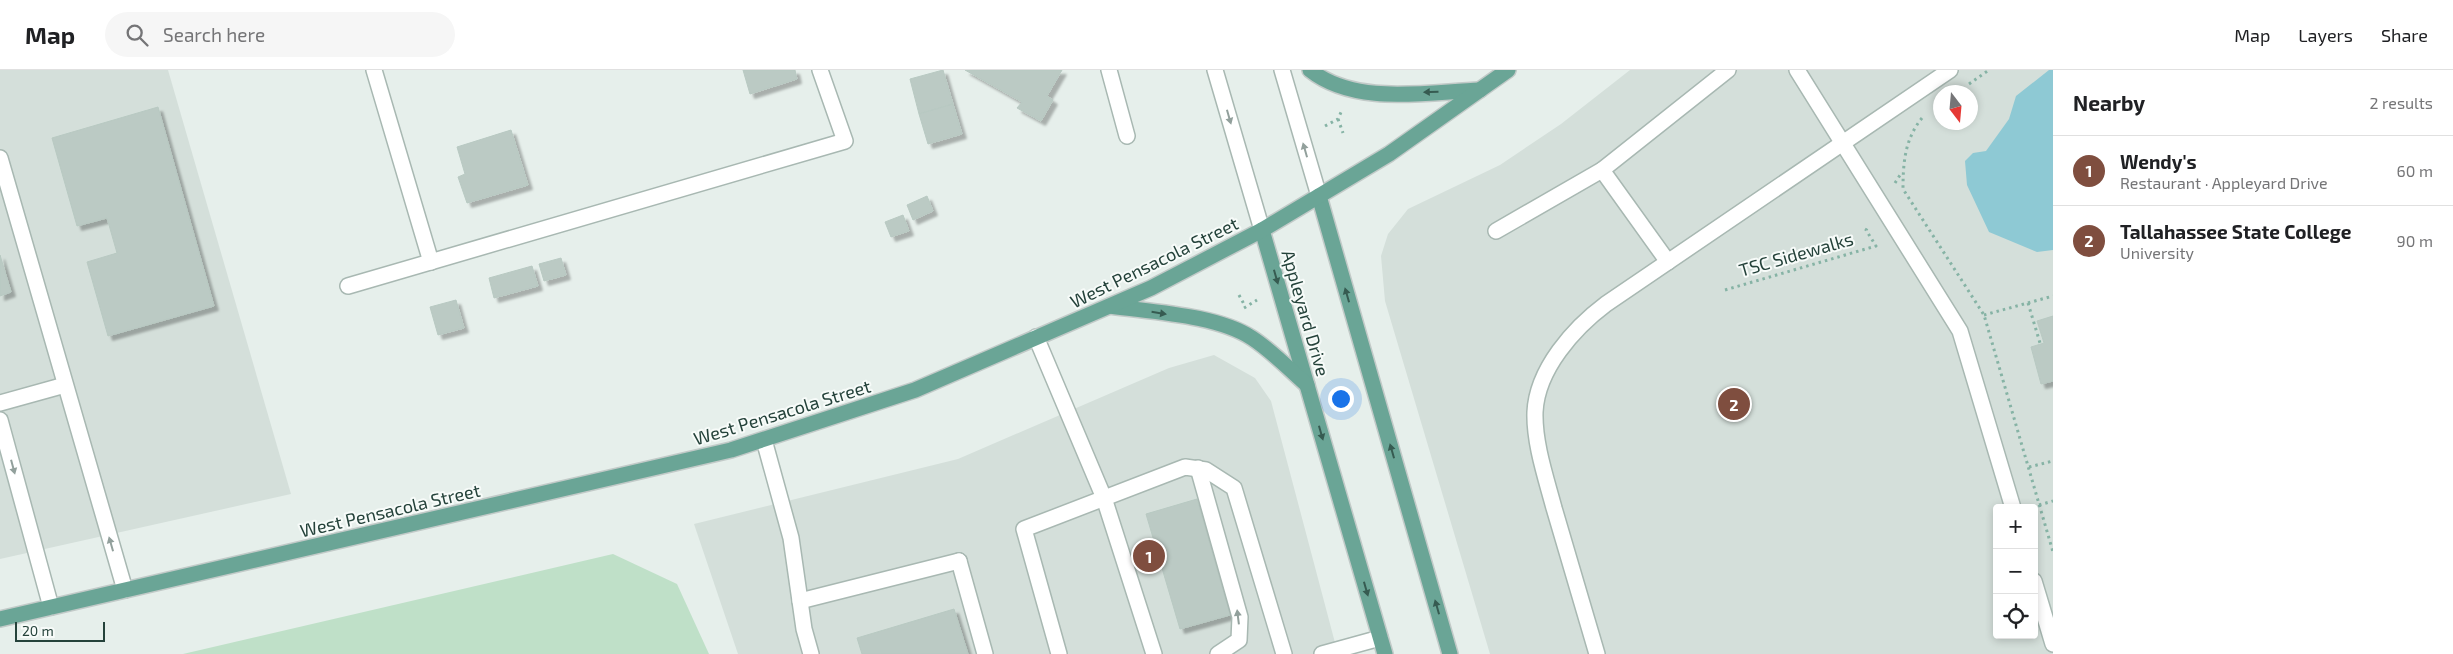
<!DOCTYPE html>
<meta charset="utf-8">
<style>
body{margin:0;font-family:"Exo 2",sans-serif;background:#f6f6f6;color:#202124}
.controls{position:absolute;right:15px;bottom:15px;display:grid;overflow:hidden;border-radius:5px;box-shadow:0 2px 8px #0003}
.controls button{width:45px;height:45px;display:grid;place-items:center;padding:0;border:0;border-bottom:1px solid #e0e0e0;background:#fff;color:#202124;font:25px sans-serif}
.compass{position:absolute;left:1933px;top:15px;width:45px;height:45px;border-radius:50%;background:#fff;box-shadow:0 2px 8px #0003;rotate:164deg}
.scale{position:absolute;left:15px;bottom:12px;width:90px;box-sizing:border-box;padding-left:5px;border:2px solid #24423a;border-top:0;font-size:14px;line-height:18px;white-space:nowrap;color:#24423a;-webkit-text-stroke:4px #f7fbf9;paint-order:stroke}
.you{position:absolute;left:1340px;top:328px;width:18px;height:18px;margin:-12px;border:4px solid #fff;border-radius:50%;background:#1a73e8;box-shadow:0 0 0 8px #1a73e833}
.badge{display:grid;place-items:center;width:32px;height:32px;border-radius:50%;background:#7f4e3f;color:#fff;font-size:16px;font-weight:700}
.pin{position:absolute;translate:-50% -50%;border:2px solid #fff;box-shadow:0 1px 5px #0006}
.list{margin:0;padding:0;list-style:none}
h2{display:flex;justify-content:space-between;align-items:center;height:65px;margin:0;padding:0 20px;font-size:21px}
h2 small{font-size:16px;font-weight:400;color:#757577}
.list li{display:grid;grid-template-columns:32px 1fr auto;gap:15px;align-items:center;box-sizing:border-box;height:70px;padding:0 20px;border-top:1px solid #e0e0e0}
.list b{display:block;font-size:19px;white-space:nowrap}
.list p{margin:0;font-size:16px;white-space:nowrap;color:#757577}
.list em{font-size:16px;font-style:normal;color:#757577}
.icon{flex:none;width:28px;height:28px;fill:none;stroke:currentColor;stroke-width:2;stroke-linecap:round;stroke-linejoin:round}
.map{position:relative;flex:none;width:2053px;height:584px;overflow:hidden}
header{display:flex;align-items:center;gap:30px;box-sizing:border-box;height:70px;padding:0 25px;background:#fff;border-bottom:1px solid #e0e0e0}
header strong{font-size:24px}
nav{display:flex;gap:28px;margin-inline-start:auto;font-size:18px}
.search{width:350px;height:45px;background:#f6f6f6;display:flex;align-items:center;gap:12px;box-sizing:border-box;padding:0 18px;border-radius:28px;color:#757577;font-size:19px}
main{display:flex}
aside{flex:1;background:#fff}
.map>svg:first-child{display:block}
.built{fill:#d4dfda;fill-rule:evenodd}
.green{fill:#bfe0c8}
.water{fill:#8ec9d4}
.building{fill:#bbcac4;stroke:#b8c9c2;filter:url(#shadow)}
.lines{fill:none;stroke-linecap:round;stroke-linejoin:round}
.minor-casing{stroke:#a8b8b2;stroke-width:18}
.major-casing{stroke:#c2cac8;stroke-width:18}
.path{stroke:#86b3a5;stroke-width:3;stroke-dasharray:2.5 4;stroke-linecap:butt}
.minor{stroke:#fff;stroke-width:15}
.major{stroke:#6aa596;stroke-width:15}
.oneway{fill:#365b51}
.oneway2{fill:#92a09c}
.labels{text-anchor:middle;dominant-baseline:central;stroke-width:4;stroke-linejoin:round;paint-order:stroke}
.street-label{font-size:18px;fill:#24423a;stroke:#f7fbf9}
</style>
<header>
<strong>Map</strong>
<div class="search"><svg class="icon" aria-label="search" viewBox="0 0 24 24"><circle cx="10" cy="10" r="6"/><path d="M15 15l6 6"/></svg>Search here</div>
<nav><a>Map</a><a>Layers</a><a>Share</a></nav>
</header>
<main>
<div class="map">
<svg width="2053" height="584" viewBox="0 0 2053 584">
<defs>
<filter id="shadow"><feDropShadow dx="4.5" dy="4.5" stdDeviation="1" flood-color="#0004"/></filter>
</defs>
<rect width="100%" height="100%" fill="#e6efeb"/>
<!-- built -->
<g class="built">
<path d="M 0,0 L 168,0 L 291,424 L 0,489 Z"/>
<path d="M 1630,0 L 2053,0 L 2053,584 L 1490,584 L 1385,231 L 1381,186 L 1388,164 L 1408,139 L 1500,95 L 1561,54 ZM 1940,22 L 1970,22 L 1970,52 L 1940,52 ZM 1997,438 L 2034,438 L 2034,565 L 1997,565 Z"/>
<path d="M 1214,285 L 1255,308 L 1271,331 L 1338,584 L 738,584 L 694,454 L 958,389 L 1169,298 Z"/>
</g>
<!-- green -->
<path class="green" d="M 613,484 L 677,514 L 709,584 L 183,584 Z"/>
<!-- water -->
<path class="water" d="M 2049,0 L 2053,0 L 2053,180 L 2037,182 L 1989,162 L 1967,115 L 1965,91 L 1973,83 L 1986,81 L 2009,49 L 2016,26 Z"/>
<!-- building -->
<g class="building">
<path d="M 743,0 L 795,0 L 797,9 L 750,24 Z"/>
<path d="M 943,0 L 953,34 L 919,44 L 910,9 Z"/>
<path d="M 965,0 L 1062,0 L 1047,26 L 1053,30 L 1041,51 L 1017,38 L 1022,32 Z"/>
<path d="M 953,34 L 962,64 L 928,74 L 919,44 Z"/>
<path d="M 158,37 L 214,236 L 108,266 L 87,192 L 117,183 L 107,148 L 77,156 L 52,68 Z"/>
<path d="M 511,60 L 528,115 L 467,133 L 458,107 L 465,104 L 457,77 Z"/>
<path d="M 927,126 L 933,141 L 913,150 L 907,135 Z"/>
<path d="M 903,145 L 909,161 L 891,167 L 885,152 Z"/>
<path d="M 0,185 L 11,222 L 0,226 Z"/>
<path d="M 561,188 L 566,205 L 544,211 L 539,194 Z"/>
<path d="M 532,196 L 538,216 L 494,228 L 489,208 Z"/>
<path d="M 456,230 L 464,258 L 438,265 L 430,237 Z"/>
<path d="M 2053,246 L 2053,311 L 2041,314 L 2031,277 L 2044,273 L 2037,251 Z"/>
<path d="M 1197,429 L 1230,545 L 1180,559 L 1146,444 Z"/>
<path d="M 954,539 L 968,584 L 862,584 L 857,568 Z"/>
</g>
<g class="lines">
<defs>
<g id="minor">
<path d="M 374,0 L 431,192"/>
<path d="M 1109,0 L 1127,66"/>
<path d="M 1215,0 L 1262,160"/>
<path d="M 1282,0 L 1319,126"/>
<path d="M 1797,0 L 1960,261 L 2013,438"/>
<path d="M 0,88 L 125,520"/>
<path d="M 1602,100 L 1668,192"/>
<path d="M 1496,161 L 1602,100 L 1728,0"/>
<path d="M 348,216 L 845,71 L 820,0"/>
<path d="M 1036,267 L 1104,428 L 1154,584"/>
<path d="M 0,333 L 65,315"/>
<path d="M 0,350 L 51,537"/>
<path d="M 764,370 L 791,468 L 804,559 L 811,584"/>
<path d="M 1198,398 L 1240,547 L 1239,570 L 1218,584"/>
<path d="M 959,491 L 985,584"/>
<path d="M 2034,511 L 2053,574"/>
<path d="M 800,531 L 959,491"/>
<path d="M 1059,584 L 1024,459 L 1185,397 L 1206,400 L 1234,418 L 1284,584"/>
<path d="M 1322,584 L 1380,568"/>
<path d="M 1597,584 C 1583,535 1568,487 1554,438 C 1546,408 1534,373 1535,342 C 1537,299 1574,258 1606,234 L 1950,0"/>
</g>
<g id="major">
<path d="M 1310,0 C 1355,36 1426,22 1480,20"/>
<path d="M 1319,126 L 1450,584"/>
<path d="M 1262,160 L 1385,584"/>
<path d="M 1110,236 C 1152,242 1217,245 1252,268 C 1272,281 1289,299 1307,315"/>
<path d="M 0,549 L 731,380 L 915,320 L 1151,218 L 1262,160 L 1389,84 L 1508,0"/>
</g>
</defs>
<!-- minor casing -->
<use href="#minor" class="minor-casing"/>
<!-- major casing -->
<use href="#major" class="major-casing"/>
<!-- path -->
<g class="path">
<path d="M 1969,14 L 1989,0"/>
<path d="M 1922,48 C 1905,69 1903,92 1903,119 L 1984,245 L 2053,482"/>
<path d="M 1338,49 L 1343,63"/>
<path d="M 1325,56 L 1338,49 L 1342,40"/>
<path d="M 1895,113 L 1902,102"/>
<path d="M 1725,220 L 1876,176 L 1866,160 L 1868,157"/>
<path d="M 1239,225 L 1245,236"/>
<path d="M 2028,233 L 2040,273"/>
<path d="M 1244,238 L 1257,230"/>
<path d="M 1984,245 L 2053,226"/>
<path d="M 2029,397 L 2053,391"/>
<path d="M 2039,435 L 2053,431"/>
</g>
<!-- minor -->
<use href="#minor" class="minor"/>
<!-- major -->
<use href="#major" class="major"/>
</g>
<!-- one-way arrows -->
<defs><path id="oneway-solid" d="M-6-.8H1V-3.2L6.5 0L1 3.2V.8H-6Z" transform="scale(1.25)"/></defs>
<g class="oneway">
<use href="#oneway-solid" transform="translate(1431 22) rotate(178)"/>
<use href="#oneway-solid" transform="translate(1276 207) rotate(74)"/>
<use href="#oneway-solid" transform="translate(1347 225) rotate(-106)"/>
<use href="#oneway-solid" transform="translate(1159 243) rotate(9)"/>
<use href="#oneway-solid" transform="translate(1321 363) rotate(74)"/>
<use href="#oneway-solid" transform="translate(1392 381) rotate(-106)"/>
<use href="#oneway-solid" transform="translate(1366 519) rotate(74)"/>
<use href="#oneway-solid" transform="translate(1437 537) rotate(-106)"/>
</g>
<g class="oneway2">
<use href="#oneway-solid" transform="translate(1229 47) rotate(74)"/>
<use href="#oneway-solid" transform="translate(1305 80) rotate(-106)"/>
<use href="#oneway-solid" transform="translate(13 397) rotate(75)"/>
<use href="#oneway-solid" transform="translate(111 474) rotate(-106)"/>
<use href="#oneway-solid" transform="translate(1238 547) rotate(-97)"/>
</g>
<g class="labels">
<!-- street labels -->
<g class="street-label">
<text transform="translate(1796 184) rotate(-16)">TSC Sidewalks</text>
<text transform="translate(1154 192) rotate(-26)">West Pensacola Street</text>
<text transform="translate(1306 243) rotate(74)">Appleyard Drive</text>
<text transform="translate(782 342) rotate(-17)">West Pensacola Street</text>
<text transform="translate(390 440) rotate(-13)">West Pensacola Street</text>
</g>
</g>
</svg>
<div class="controls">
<button>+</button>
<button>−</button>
<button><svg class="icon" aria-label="locate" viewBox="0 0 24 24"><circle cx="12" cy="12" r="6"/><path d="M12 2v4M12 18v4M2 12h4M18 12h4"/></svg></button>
</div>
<svg class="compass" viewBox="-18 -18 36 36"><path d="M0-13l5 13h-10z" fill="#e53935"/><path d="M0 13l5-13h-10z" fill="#757577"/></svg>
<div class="scale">20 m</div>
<div class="you"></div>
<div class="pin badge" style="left:1149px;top:486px">1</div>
<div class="pin badge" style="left:1734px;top:334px">2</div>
</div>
<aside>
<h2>Nearby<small>2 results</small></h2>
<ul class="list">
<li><span class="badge">1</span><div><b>Wendy's</b><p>Restaurant · Appleyard Drive</p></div><em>60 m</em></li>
<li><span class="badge">2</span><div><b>Tallahassee State College</b><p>University</p></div><em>90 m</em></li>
</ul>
</aside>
</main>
